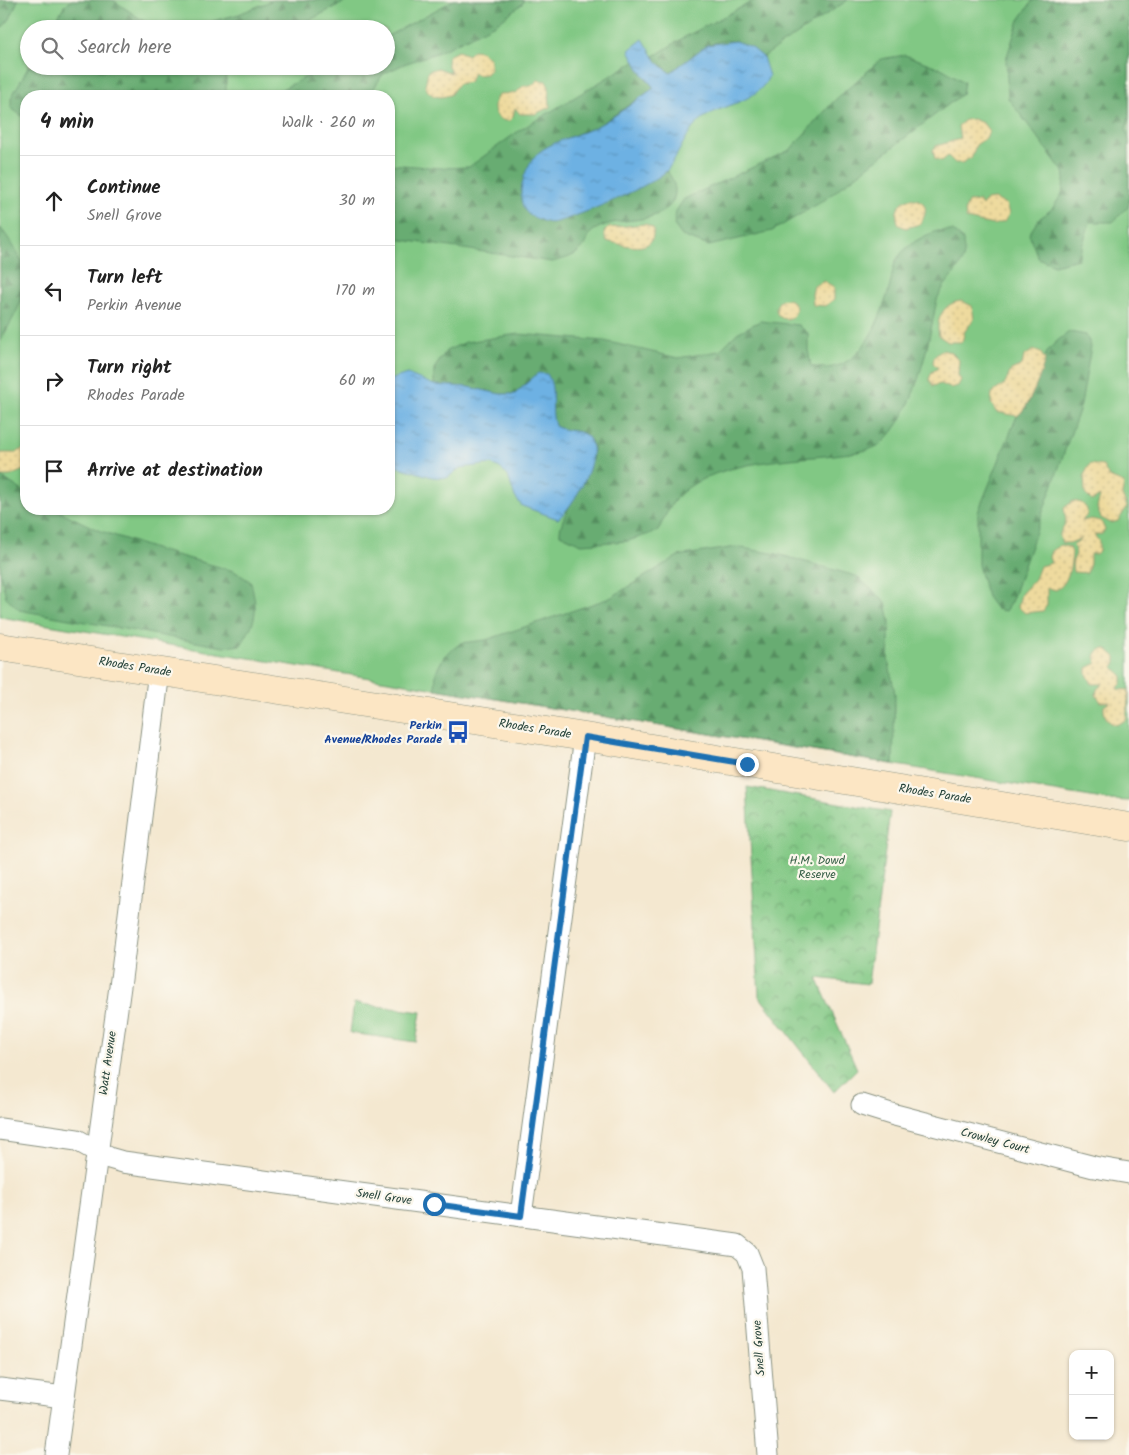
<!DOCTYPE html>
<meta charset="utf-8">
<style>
body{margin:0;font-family:Kalam,sans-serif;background:#f2f2f2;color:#222}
.controls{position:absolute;right:15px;bottom:15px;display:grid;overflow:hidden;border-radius:10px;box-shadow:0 1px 4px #0004}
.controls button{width:45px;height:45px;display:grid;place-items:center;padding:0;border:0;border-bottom:1px solid #e0e0e0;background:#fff;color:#222;font:25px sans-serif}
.stop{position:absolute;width:15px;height:15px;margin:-11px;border:4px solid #1f6fb2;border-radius:50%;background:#fff}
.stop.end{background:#1f6fb2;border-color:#fff;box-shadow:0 1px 5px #0008}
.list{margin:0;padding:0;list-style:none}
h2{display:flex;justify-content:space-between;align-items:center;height:65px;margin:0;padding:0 20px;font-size:21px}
h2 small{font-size:16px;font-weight:400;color:#767676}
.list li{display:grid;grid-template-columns:32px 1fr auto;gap:15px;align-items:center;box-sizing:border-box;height:90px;padding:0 20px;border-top:1px solid #e0e0e0}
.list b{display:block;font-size:19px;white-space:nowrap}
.list p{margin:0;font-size:16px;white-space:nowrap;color:#767676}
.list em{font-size:16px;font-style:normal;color:#767676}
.icon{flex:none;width:28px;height:28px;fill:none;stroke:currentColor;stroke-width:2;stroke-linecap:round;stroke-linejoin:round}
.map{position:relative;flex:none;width:1129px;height:1455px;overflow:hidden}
.search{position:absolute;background:#fff;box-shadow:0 1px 4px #0004;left:20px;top:20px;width:375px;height:55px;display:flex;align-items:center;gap:12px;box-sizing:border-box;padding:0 18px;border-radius:28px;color:#767676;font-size:19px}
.panel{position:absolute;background:#fff;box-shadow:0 1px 4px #0004;left:20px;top:90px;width:375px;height:425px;border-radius:20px}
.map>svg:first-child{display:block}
.grass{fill:#81c884;stroke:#50825c;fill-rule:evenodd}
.forest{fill:url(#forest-firs);stroke:#447453}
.sand{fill:url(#sand-dots);stroke:#868c69}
.park{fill:url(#park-crowns);stroke:#50825c}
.water{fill:url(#water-ripples);stroke:#46778c}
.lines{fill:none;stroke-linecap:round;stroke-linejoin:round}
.street-casing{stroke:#8a9282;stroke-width:23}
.secondary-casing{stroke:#8a9282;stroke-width:29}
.street{stroke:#fff;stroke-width:21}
.secondary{stroke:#fce6c4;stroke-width:28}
.route{stroke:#1f6fb2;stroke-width:6}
.labels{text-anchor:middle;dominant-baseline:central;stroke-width:4.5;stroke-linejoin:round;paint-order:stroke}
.street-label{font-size:12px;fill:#1f3d34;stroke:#fbf7ec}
.transit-label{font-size:12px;font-weight:bold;fill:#164399;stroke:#fbf7ec;text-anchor:end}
.park-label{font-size:12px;fill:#386048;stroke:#fbf7ec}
</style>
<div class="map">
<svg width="1129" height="1455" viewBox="0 0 1129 1455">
<defs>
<pattern id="forest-firs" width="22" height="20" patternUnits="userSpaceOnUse" patternTransform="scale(1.25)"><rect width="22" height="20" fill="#68ac72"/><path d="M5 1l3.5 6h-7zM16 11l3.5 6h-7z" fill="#558d5e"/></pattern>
<pattern id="sand-dots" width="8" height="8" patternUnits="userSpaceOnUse" patternTransform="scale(1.25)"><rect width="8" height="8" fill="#eeda9e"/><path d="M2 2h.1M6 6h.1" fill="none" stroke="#ccbc89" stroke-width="1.8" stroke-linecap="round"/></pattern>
<pattern id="park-crowns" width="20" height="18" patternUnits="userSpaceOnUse" patternTransform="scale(1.25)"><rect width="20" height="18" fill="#81c884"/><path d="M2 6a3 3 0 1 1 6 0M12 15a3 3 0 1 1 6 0" fill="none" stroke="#69a46d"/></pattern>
<pattern id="water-ripples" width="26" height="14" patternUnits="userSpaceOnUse" patternTransform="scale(1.25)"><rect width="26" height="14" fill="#6db1e3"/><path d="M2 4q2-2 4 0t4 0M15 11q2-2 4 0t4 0" fill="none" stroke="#5991b9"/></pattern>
</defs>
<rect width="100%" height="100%" fill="#fbf7ec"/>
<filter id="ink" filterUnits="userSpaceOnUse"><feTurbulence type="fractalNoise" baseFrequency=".02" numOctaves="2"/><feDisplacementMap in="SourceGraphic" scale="10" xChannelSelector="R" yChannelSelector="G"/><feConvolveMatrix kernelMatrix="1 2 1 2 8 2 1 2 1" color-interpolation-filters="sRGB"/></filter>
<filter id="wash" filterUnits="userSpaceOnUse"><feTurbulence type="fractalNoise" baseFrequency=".0096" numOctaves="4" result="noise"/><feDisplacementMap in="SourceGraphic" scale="20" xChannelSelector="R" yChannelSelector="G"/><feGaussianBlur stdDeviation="1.12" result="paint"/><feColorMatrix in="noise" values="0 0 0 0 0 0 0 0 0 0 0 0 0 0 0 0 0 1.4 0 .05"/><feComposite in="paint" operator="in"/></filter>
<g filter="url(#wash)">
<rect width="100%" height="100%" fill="#f4e8d0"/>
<!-- grass -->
<g class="grass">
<path d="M 0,0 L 1129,0 L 1129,801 L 1109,800 L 0,617 ZM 29,29 L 386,29 L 386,66 L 29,66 ZM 26,96 L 389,96 L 389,509 L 26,509 Z"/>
<path d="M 354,1003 L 421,1012 L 416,1042 L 350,1033 Z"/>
</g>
<!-- forest -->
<g class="forest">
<path d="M 0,0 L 18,0 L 10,19 L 0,30 Z"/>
<path d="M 72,0 L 113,0 L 145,22 L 183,29 L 51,29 L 64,6 Z"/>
<path d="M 273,0 L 349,0 L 292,29 L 184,29 L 239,14 Z"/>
<path d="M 454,0 L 524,0 L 522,4 L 497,23 L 439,52 L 404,64 L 383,74 L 369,96 L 268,96 L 328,66 L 386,66 L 386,37 Z"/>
<path d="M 755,0 L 848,0 L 763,57 C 720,23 706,49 670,73 L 654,56 L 683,38 Z"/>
<path d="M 1033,0 L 1129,0 L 1129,118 L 1126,128 L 1129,142 L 1129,206 L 1113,222 L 1090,222 L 1078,259 L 1054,265 L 1038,258 L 1029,234 L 1039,219 L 1052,209 L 1062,194 L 1065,174 L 1008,98 L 1006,59 L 1019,20 Z"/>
<path d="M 905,55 L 943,69 L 964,82 L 962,94 L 823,201 L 772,231 L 709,246 L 682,236 L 674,225 L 676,211 L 684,199 L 790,150 L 835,100 L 881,59 Z"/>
<path d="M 635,61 L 654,88 L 598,126 L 567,138 L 522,189 L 645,184 L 667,171 C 681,189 677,208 653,216 C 633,223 612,218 593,231 C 588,234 587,242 583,247 C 576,257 563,259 552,262 L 389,238 L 389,164 L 441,168 L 469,167 L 520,130 Z"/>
<path d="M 29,66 L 231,66 L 226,72 L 226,96 L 26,96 L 26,119 L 11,108 L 11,98 Z"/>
<path d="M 0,227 C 39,278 29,289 0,342 Z"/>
<path d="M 937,231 L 953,231 L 963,240 C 963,245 965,254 963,259 C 957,274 939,287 936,304 C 928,345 915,415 882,443 C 871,452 848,453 834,455 C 788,460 705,461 674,501 C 667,510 663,521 658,531 L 628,541 L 581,544 L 560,534 C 558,510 611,458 587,436 C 579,429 565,432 555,426 L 551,414 L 552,397 L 530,380 L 515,394 L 500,394 L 469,387 L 434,385 L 434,369 L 446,351 L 466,342 L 518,334 L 604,341 L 678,358 L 719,351 L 737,333 L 760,321 L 798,325 L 808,333 L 808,350 L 811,366 C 858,379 879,323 889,289 C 892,280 892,267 897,259 C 907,244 921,237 937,231 Z"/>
<path d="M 1069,332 L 1086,335 L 1091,346 L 1081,405 L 1011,602 L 1005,611 L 996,609 L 987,597 L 978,565 L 978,512 L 1017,416 C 1030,409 1041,371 1045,357 C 1048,347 1061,338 1069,332 Z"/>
<path d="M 0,476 L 26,493 L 26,509 L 55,509 L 98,530 L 158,550 L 234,571 L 251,582 C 258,612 257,619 241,645 L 224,647 L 19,610 L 6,597 L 0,572 Z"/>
<path d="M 736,547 L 777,554 L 856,576 L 886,602 L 890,622 L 888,659 L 895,694 L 893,764 L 435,689 L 436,672 L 444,656 L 461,643 L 486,640 L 610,598 L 678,556 Z"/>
</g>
<!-- sand -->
<g class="sand">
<path d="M 473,50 L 481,51 L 490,59 L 490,69 L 486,74 L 478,75 L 473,72 L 469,82 L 458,84 L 450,95 C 438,99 430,97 425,86 L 428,71 L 438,68 L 451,73 L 447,64 L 448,56 L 458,51 L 468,55 Z"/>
<path d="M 538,80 L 546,81 L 549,87 L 550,107 L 535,114 L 520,114 L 515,108 L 513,117 L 509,121 C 493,121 490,105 499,94 L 516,93 L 523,86 L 531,86 Z"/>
<path d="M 973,119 L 983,123 L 989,131 L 986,138 L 976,145 L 972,157 L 962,163 L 955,163 L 948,156 L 942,161 L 935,159 L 933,150 L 936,146 L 960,139 L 958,126 L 965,120 Z"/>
<path d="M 908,199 C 926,197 930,210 920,224 L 906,228 L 899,225 C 894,214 897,204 908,199 Z"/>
<path d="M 994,199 L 1006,204 L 1009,214 L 1004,222 L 993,225 L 966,219 L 965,210 L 968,202 L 979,201 L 982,206 L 986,200 Z"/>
<path d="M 645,224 L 653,228 C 657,257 621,244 606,241 L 604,232 L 608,228 Z"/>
<path d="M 824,281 L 834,287 L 834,299 L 826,306 L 813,305 L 812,294 L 814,286 Z"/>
<circle cx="786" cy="309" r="10"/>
<path d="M 962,301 L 972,306 L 974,319 L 965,331 L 962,342 L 948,342 L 939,336 C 935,319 944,302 962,301 Z"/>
<path d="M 942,350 L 951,352 L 959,360 L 958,375 L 961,380 L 958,386 L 950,388 L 941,384 L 933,386 L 929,379 L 932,372 L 938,368 L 933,363 L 934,357 Z"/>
<path d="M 1034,350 L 1041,353 L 1045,360 C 1042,372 1028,410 1017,416 L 996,412 L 991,403 L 992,393 L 1005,384 L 1011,370 L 1022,365 L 1024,356 Z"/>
<path d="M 26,447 L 26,469 L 10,476 L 0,476 L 0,453 L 16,453 Z"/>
<path d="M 1090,464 L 1103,466 L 1109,477 L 1124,483 L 1122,495 L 1127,507 L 1118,521 L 1111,523 L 1101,518 L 1097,508 L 1100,496 L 1092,501 L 1085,494 L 1084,475 Z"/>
<path d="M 1073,501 L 1082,503 L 1087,509 L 1087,515 L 1082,521 L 1091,519 L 1101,521 L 1105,530 L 1102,534 L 1094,535 L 1099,541 L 1099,551 L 1096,554 L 1090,554 L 1090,563 L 1087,573 L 1073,572 L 1072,563 L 1076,554 L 1073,545 L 1082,538 L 1070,543 L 1062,543 C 1057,533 1062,530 1066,522 L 1064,508 Z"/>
<path d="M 1060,545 L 1069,547 L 1072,552 C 1071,565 1069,584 1056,590 L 1047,588 L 1047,605 L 1043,611 L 1025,613 L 1018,607 L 1021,594 L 1035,579 L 1040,566 L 1051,563 L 1049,557 L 1051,551 Z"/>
<path d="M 1107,649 L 1116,657 L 1116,663 L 1113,667 L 1122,675 L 1122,683 L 1117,689 L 1129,690 L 1126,720 L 1116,725 C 1107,723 1103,714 1104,706 L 1110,702 L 1101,702 L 1096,695 L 1097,689 L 1103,684 L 1092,684 L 1087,674 L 1087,668 L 1097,663 L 1095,657 C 1097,650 1100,649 1107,649 Z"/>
</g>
<!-- park -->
<path class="park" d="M 747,787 L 890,812 L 868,984 L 817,978 L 857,1069 L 834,1092 L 759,996 Z"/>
<!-- water -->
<g class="water">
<path d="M 643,39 L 657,62 L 670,73 L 707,45 L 735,41 L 751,47 L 763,57 L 769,76 C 758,103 724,103 702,119 C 686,131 680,153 668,169 C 657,184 577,217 556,222 C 550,224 544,222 538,219 C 535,218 531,216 528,214 C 512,199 526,160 542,150 C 559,139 579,135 597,126 C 617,116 636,100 654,88 L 639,69 L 629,50 Z"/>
<path d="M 538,373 L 547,374 C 557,388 549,408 555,426 C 565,432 579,429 587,436 C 605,454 573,507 558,519 L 522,506 L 515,497 L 508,476 L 500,468 L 491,464 L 460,468 L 447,478 L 432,477 L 389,464 L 389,380 L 407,374 L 434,385 L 469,387 L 500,394 L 515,394 Z"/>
</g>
</g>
<g filter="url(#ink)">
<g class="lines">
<defs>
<g id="street">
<path d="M 862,1105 L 891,1114 L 1094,1167 L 1129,1173"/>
<path d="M 0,1129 L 77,1140 L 109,1158 L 123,1162 L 737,1245 L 747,1253 L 753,1268 L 768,1455"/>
<path d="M 521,1216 L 585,737"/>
<path d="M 0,1389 L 64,1397"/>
<path d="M 56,1455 L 121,979 L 159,671"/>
</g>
<path id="secondary" d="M 0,647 L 585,737 L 1129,827"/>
</defs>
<!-- street casing -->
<use href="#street" class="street-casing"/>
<!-- secondary casing -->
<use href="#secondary" class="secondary-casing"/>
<!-- street -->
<use href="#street" class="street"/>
<!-- secondary -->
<use href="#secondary" class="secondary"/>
</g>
</g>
<g class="lines" filter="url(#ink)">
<!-- route -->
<path class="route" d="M 434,1204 L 521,1216 L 585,737 L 747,764"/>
</g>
<!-- icons -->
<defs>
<symbol id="bus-bare" viewBox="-9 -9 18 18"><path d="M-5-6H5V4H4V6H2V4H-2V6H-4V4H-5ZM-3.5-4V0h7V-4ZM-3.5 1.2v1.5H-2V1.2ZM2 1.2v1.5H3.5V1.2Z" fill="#1a4fb4" stroke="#fbf7ec" stroke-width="2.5" paint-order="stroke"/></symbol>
</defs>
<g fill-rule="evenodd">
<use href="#bus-bare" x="442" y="716" width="32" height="32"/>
</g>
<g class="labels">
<!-- street labels -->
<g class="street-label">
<text transform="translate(135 667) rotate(9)">Rhodes Parade</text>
<text transform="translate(535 729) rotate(9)">Rhodes Parade</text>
<text transform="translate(935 794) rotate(9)">Rhodes Parade</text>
<text transform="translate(108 1063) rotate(-82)">Watt Avenue</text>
<text transform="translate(995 1141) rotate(15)">Crowley Court</text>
<text transform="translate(384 1197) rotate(8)">Snell Grove</text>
<text transform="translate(759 1348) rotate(-94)">Snell Grove</text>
</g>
<!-- transit labels -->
<g class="transit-label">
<text x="442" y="725">Perkin<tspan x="442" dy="14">Avenue/Rhodes Parade</tspan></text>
</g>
<!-- park labels -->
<g class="park-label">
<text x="817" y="860">H.M. Dowd<tspan x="817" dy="14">Reserve</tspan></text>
</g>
</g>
</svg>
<div class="controls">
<button>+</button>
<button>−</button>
</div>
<div class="stop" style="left:434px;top:1204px"></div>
<div class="stop end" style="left:747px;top:764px"></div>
<div class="search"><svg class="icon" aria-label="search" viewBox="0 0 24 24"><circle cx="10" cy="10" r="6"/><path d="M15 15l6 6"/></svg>Search here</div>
<section class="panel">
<h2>4 min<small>Walk · 260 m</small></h2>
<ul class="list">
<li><svg class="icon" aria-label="ahead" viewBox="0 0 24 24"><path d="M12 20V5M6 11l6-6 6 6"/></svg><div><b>Continue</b><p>Snell Grove</p></div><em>30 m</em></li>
<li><svg class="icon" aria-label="left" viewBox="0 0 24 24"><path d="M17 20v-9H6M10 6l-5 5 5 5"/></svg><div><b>Turn left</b><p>Perkin Avenue</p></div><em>170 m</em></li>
<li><svg class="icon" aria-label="right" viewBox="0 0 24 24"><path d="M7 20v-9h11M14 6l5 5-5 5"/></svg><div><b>Turn right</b><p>Rhodes Parade</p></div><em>60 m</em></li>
<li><svg class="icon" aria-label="arrive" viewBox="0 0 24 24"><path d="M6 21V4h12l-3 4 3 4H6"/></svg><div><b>Arrive at destination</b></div></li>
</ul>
</section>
</div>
